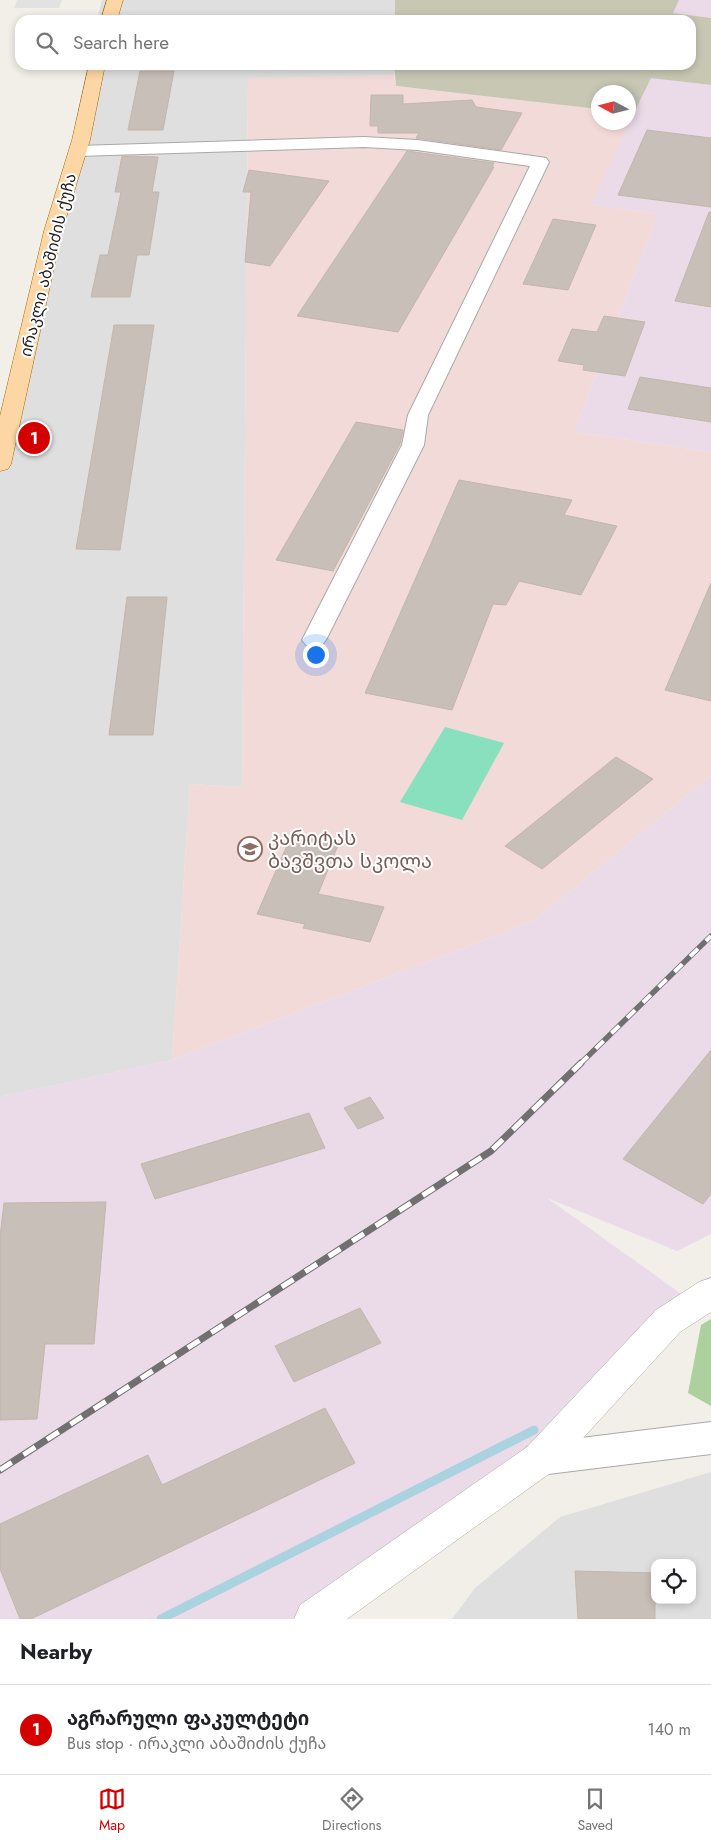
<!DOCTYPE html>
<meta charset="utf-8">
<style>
body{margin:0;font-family:Jost,"Noto Sans Georgian",sans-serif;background:#f2f2f2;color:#202124}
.controls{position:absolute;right:15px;bottom:15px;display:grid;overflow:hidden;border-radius:10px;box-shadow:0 2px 8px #0003}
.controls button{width:45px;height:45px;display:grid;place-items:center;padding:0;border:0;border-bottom:1px solid #e0e0e0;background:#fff;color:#202124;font:25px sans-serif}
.compass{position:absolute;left:591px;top:85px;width:45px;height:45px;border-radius:50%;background:#fff;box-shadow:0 2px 8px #0003;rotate:277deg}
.you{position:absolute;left:315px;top:654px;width:18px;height:18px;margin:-12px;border:4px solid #fff;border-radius:50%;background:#1a73e8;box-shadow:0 0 0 8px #1a73e833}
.badge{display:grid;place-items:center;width:32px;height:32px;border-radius:50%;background:#d40000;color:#fff;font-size:16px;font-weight:700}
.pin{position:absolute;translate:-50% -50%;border:2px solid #fff;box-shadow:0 1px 5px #0006}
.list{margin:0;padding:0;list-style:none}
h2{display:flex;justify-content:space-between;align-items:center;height:65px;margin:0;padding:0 20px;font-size:21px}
h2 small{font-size:16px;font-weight:400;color:#757577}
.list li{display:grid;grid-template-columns:32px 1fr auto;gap:15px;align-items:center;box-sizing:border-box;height:90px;padding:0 20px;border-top:1px solid #e0e0e0}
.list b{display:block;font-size:19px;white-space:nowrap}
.list p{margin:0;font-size:16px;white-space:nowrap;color:#757577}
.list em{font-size:16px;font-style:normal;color:#757577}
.icon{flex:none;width:28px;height:28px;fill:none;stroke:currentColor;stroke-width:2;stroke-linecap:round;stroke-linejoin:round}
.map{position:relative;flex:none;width:711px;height:1619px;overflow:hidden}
.search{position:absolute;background:#fff;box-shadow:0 2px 8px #0003;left:15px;right:15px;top:15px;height:55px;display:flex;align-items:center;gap:12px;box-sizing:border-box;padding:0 18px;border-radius:15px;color:#757577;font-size:19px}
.sheet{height:155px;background:#fff}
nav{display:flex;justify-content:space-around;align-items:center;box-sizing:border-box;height:70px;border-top:1px solid #e0e0e0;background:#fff;font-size:14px;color:#757577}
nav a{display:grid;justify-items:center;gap:2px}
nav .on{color:#d40000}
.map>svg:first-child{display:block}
.residential{fill:#e0dfdf;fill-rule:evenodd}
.commercial{fill:#f2dad9}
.industrial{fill:#ebdbe8}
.construction{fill:#c7c7b4}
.forest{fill:#add19e}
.pitch{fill:#88e0be}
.parking{fill:#e2e2e2}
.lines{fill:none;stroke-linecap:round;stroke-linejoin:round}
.stream{stroke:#aad3df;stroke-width:9}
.building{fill:#c7bfb8;stroke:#c4b6ab}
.minor-casing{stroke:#a9a9a9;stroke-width:2}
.tertiary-casing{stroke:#a9a9a9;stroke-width:1}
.primary-casing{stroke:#a06b00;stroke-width:1}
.minor{fill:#fff;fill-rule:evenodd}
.tertiary{fill:#fff;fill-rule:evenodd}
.primary{fill:#fcd6a4;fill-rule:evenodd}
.rail-far1-casing{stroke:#707070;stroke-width:5.5}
.rail-casing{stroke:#707070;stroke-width:7}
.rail-far1{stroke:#fff;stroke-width:4;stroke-dasharray:11;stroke-linecap:butt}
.rail{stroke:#fff;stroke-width:5;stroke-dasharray:14;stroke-linecap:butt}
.labels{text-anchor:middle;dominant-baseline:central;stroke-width:4;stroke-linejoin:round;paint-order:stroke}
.far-street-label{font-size:16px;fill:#222;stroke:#fff}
.education-label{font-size:20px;fill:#785e54;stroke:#fff;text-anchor:start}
</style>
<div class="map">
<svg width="711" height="1619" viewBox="0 0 711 1619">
<rect width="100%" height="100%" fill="#f2efe9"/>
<!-- residential -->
<g class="residential">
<path d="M 102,0 L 395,0 L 395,20 L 97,20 Z"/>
<path d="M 93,65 L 394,65 L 394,75 L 248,79 L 242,787 L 190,784 L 172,1060 L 0,1097 L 0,465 Z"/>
<path d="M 711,1472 L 711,1619 L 452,1619 L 475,1588 L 560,1517 ZM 655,1563 L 692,1563 L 692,1600 L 655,1600 Z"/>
</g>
<!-- commercial -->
<path class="commercial" d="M 394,75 L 396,86 L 598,109 L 598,122 L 628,122 L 629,112 L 634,113 L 592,205 L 658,214 L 574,432 L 711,452 L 711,776 L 534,921 L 172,1060 L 190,784 L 242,787 L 248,79 Z"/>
<!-- industrial -->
<g class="industrial">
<path d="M 679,0 L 711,0 L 711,18 L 672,13 Z"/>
<path d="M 651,77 L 711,85 L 711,452 L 574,432 L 658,214 L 591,205 Z"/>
<path d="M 711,776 L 711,1234 L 677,1251 L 547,1198 L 694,1303 L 616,1378 L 314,1619 L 0,1619 L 0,1097 L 172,1060 L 534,921 Z"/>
</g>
<!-- construction -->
<path class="construction" d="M 395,0 L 679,0 L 673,13 L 711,18 L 711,85 L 651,78 L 634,113 L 629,112 L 628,92 L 598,92 L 598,109 L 396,86 L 394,65 L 691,65 L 691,20 L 395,20 Z"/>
<!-- forest -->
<path class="forest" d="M 711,1319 L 711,1406 L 688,1393 L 701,1325 Z"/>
<!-- pitch -->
<path class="pitch" d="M 445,727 L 504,743 L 462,820 L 400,802 Z"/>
<!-- parking -->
<path class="parking" d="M 17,0 L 62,0 L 59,8 L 14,8 Z"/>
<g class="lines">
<!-- stream -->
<path class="stream" d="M 161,1619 L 534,1430"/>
</g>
<!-- building -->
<g class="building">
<path d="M 140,71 L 174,71 L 163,130 L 128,130 Z"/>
<path d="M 371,95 L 403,95 L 403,104 L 472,100 L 476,107 L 522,113 L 501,150 L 416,138 L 419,133 L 378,133 L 378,126 L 370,126 Z"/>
<path d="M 647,130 L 711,138 L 711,207 L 618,195 Z"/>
<path d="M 407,151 L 494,163 L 492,167 L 494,167 L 398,332 L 297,316 Z"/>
<path d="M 122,156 L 158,157 L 152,192 L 159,192 L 149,255 L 137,255 L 130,297 L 91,297 L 100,255 L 108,255 L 121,192 L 115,192 Z"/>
<path d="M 249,170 L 329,181 L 270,266 L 245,262 L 251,192 L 243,192 Z"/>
<path d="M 709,212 L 711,212 L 711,307 L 675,301 Z"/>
<path d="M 553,219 L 596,225 L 568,290 L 523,284 Z"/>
<path d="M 604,316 L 645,322 L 625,376 L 583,370 L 584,365 L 558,361 L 572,329 L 597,332 Z"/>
<path d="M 114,325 L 154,325 L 120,550 L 76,549 Z"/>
<path d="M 640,377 L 711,388 L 711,422 L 628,409 Z"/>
<path d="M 356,422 L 403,430 L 400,444 L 333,571 L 276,560 Z"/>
<path d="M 459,480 L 572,500 L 564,515 L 617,526 L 581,595 L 519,581 L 506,605 L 493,604 L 452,710 L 365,693 Z"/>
<path d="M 711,583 L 711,701 L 665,690 Z"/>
<path d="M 127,597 L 167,597 L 153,735 L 109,735 Z"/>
<path d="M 616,757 L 653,779 L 542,869 L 505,846 Z"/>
<path d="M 292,834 L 339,843 L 318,894 L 384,907 L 370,942 L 303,928 L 305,924 L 257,914 Z"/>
<path d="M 711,1050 L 711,1194 L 703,1204 L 623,1159 Z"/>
<path d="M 370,1097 L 384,1118 L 358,1129 L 344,1108 Z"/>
<path d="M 309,1113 L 325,1148 L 155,1199 L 141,1164 Z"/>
<path d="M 106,1202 L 94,1344 L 45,1344 L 37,1419 L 0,1420 L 0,1236 L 4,1203 Z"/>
<path d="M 360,1308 L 381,1343 L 294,1382 L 275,1346 Z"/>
<path d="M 325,1408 L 355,1463 L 31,1619 L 20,1619 L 0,1569 L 0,1524 L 148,1455 L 162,1485 Z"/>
<path d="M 575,1571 L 655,1573 L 655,1619 L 578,1619 Z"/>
</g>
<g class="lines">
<defs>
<g id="minor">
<path d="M 364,137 L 417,140 L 540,157 L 546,158 L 549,162 L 428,415 L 424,445 L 326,640 L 322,645 L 314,647 L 306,645 L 302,640 L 402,445 L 408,415 L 530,166 L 417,150 L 364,147 L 78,156 L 72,155 L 70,151 L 72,147 L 78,146 Z"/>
<path d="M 711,1422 L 711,1454 L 540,1475 L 527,1471 L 522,1459 L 527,1447 L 540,1443 Z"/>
</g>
<path id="tertiary" d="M 711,1278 L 711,1312 L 680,1332 L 553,1471 L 347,1619 L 294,1619 L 300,1605 L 527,1447 L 656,1310 L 699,1282 Z"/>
<g id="primary">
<path d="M 107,0 L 123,0 L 117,20 L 101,20 Z"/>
<path d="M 89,65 L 105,65 L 90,140 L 62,231 L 11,464 L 8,469 L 0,471 L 0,416 L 44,231 L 72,140 Z"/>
</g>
</defs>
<!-- minor casing -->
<use href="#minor" class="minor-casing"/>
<!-- tertiary casing -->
<use href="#tertiary" class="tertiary-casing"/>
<!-- primary casing -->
<use href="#primary" class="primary-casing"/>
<!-- minor -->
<use href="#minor" class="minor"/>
<!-- tertiary -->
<use href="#tertiary" class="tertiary"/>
<!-- primary -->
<use href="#primary" class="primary"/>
<defs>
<path id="rail-far1" d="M 580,1064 L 711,936"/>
<path id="rail" d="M 0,1470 L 491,1151 L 581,1063"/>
</defs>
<!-- rail-far1 casing -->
<use href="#rail-far1" class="rail-far1-casing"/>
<!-- rail casing -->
<use href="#rail" class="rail-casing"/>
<!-- rail-far1 -->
<use href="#rail-far1" class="rail-far1"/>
<!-- rail -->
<use href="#rail" class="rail"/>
</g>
<!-- icons -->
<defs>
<symbol id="school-ring" viewBox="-11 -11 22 22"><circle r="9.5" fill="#fff" stroke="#8d6e63" stroke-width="1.5"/><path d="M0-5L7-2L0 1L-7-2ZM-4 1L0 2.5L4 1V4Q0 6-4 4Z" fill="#8d6e63"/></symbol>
</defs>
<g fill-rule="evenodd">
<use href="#school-ring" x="236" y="835" width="28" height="28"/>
</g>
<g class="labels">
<!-- far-street labels -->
<g class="far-street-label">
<text transform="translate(48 265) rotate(-76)">ირაკლი აბაშიძის ქუჩა</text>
</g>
<!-- education labels -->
<g class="education-label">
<text x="268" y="838">კარიტას<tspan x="268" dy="23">ბავშვთა სკოლა</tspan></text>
</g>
</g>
</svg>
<div class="controls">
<button><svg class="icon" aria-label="locate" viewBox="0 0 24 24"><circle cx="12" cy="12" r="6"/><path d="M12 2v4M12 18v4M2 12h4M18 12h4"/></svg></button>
</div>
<svg class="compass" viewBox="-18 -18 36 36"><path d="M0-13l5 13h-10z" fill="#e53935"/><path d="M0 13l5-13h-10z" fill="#757577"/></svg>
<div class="you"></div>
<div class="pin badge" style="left:34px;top:438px">1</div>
<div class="search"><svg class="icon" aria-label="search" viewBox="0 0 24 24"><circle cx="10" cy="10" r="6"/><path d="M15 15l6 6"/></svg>Search here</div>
</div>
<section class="sheet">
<h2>Nearby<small></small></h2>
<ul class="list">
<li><span class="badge">1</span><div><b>აგრარული ფაკულტეტი</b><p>Bus stop · ირაკლი აბაშიძის ქუჩა</p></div><em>140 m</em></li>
</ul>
</section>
<nav>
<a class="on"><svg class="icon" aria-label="map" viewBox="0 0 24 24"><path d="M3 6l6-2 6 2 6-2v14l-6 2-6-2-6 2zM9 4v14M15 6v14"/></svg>Map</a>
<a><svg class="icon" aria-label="directions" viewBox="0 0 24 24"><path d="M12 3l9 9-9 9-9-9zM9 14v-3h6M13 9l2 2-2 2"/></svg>Directions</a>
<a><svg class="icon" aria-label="saved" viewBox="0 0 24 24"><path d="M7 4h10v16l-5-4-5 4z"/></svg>Saved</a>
</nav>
